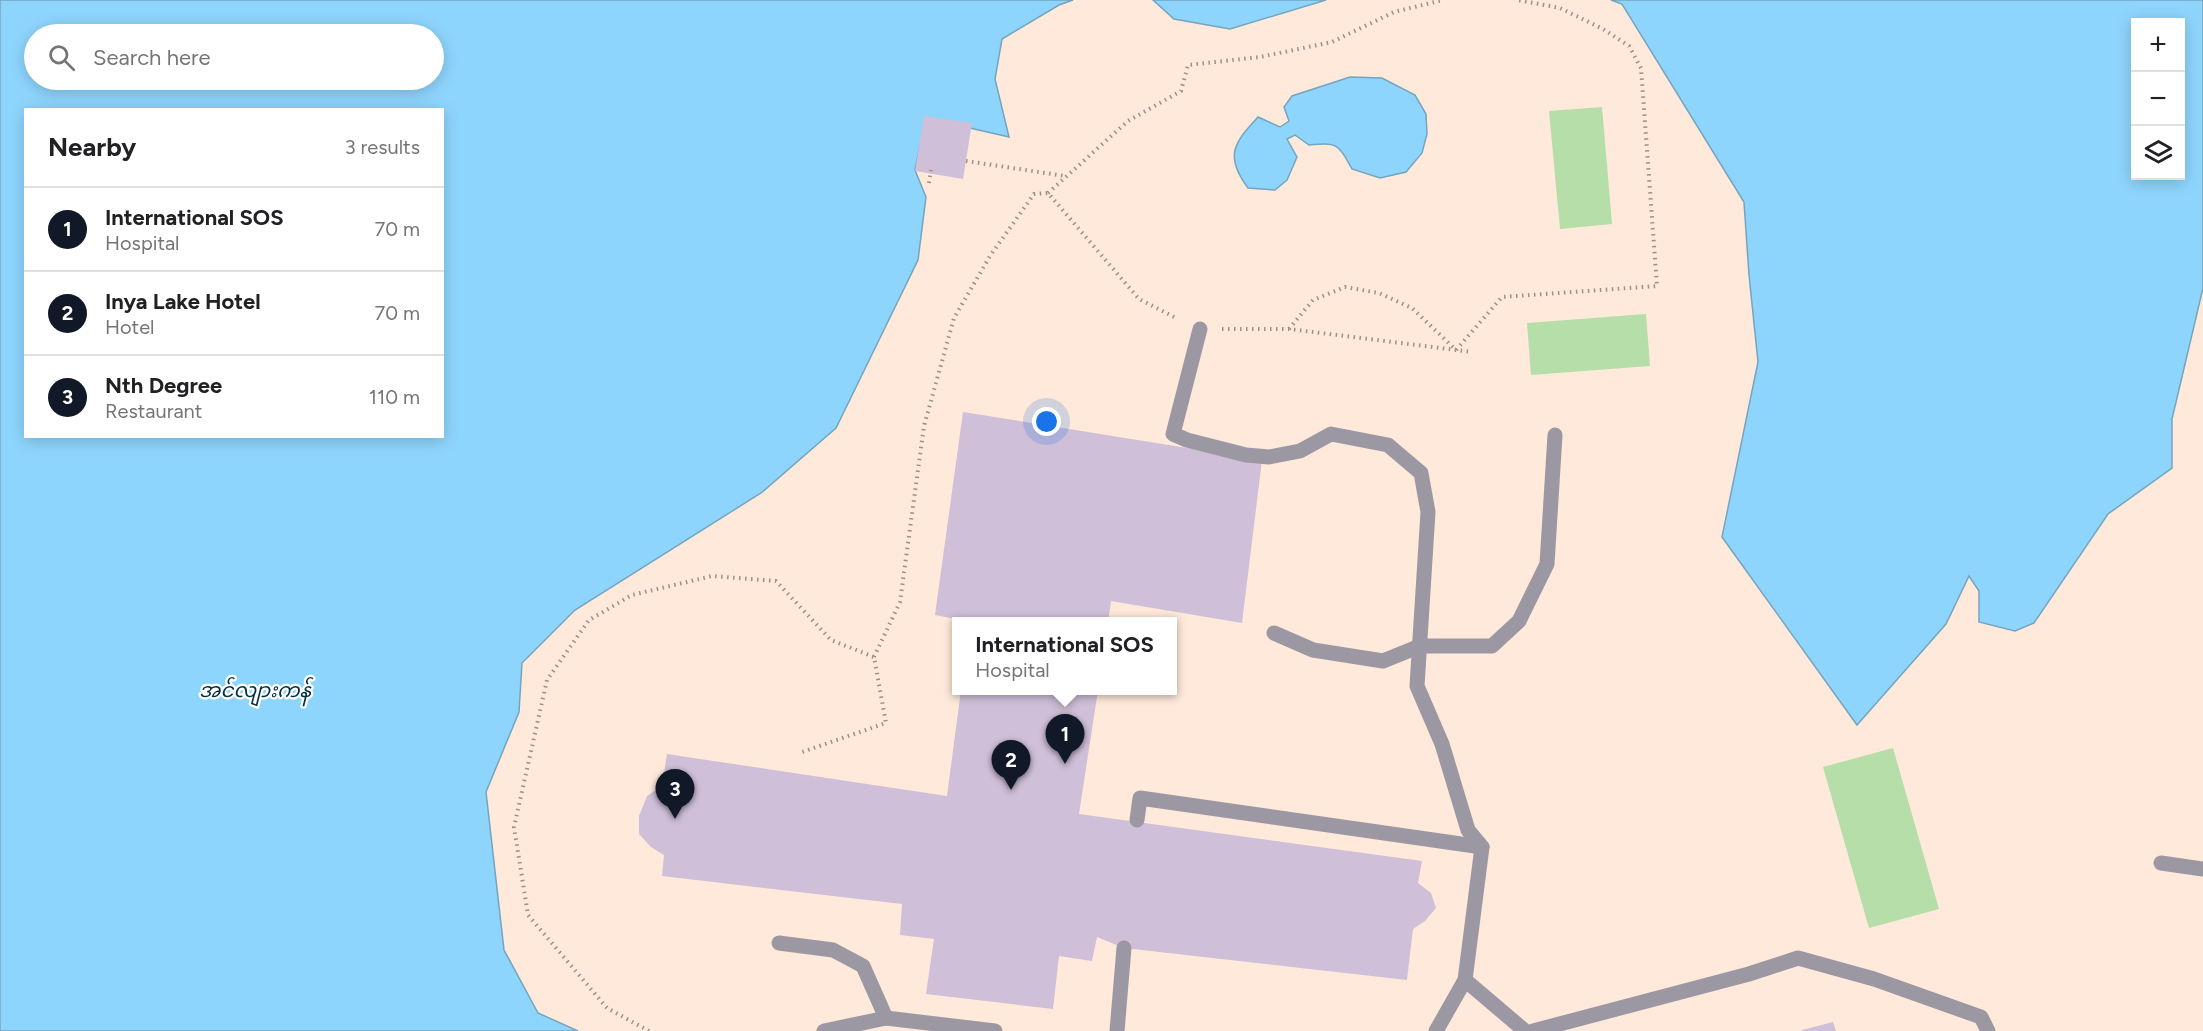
<!DOCTYPE html>
<meta charset="utf-8">
<style>
body{margin:0;font-family:Figtree,"Noto Sans Myanmar",sans-serif;background:#f2f2f2;color:#202124}
.controls{position:absolute;right:18px;top:18px;display:grid;overflow:hidden;border-radius:0px;box-shadow:0 3px 15px #0003}
.controls button{width:54px;height:54px;display:grid;place-items:center;padding:0;border:0;border-bottom:2px solid #e0e0e0;background:#fff;color:#202124;font:30px sans-serif}
.you{position:absolute;left:1047px;top:422px;width:21px;height:21px;margin:-15px;border:4px solid #fff;border-radius:50%;background:#1a73e8;box-shadow:0 0 0 9px #1a73e833}
.badge{display:grid;place-items:center;width:39px;height:39px;border-radius:50%;background:#111827;color:#fff;font-size:20px;font-weight:700}
.pin{position:absolute;translate:-50% -50px;filter:drop-shadow(0 2px 3px #0008)}
.pin::after{content:'';position:absolute;top:32px;width:21px;height:18px;background:inherit;clip-path:polygon(0 0,100% 0,50% 100%)}
.popup{position:absolute;left:952px;top:617px;width:225px;height:78px;box-sizing:border-box;display:grid;place-content:center;border-radius:0px;background:#fff;filter:drop-shadow(0 2px 4px #0005);font-size:20px;white-space:nowrap;color:#757577}
.popup b{font-size:22px;color:#202124}
.popup::after{content:'';position:absolute;left:50%;top:100%;margin-left:-12px;border:12px solid transparent;border-top-color:#fff}
.list{margin:0;padding:0;list-style:none}
h2{display:flex;justify-content:space-between;align-items:center;height:78px;margin:0;padding:0 24px;font-size:26px}
h2 small{font-size:20px;font-weight:400;color:#757577}
.list li{display:grid;grid-template-columns:39px 1fr auto;gap:18px;align-items:center;box-sizing:border-box;height:84px;padding:0 24px;border-top:2px solid #e0e0e0}
.list b{display:block;font-size:22px;white-space:nowrap}
.list p{margin:0;font-size:20px;white-space:nowrap;color:#757577}
.list em{font-size:20px;font-style:normal;color:#757577}
.icon{flex:none;width:33px;height:33px;fill:none;stroke:currentColor;stroke-width:2;stroke-linecap:round;stroke-linejoin:round}
.map{position:relative;flex:none;width:2203px;height:1031px;overflow:hidden}
.search{position:absolute;background:#fff;box-shadow:0 3px 15px #0003;left:24px;top:24px;width:420px;height:66px;display:flex;align-items:center;gap:15px;box-sizing:border-box;padding:0 21px;border-radius:33px;color:#757577;font-size:22px}
.panel{position:absolute;background:#fff;box-shadow:0 3px 15px #0003;left:24px;top:108px;width:420px;height:330px;border-radius:0px}
.map>svg:first-child{display:block}
.green{fill:#b5dea8}
.water{fill:#8ed5fd;stroke:#75a4be;stroke-width:1.5;fill-rule:evenodd}
.building{fill:#cfbfd8}
.lines{fill:none;stroke-linecap:round;stroke-linejoin:round}
.path{stroke:#9f8f84;stroke-width:4;stroke-dasharray:1.5 4.5;stroke-linecap:butt}
.lane{stroke:#9c98a3;stroke-width:15}
.street{stroke:#9c98a3;stroke-width:15}
.labels{text-anchor:middle;dominant-baseline:central;stroke-width:4.5;stroke-linejoin:round;paint-order:stroke}
.water-label{font-size:20px;font-style:italic;fill:#032e42;stroke:#fff}
</style>
<div class="map">
<svg width="2203" height="1031" viewBox="0 0 2203 1031">
<rect width="100%" height="100%" fill="#ffe9da"/>
<!-- green -->
<g class="green">
<path d="M 1602,107 L 1612,224 L 1560,229 L 1549,111 Z"/>
<path d="M 1646,314 L 1650,366 L 1531,375 L 1527,323 Z"/>
<path d="M 1893,748 L 1939,909 L 1869,928 L 1823,767 Z"/>
</g>
<!-- water -->
<g class="water">
<path d="M 0,0 L 1073,0 L 1059,5 L 1002,39 L 995,79 L 1009,137 L 926,118 L 915,170 L 926,197 L 918,260 L 836,428 L 761,493 L 575,610 L 522,663 L 519,712 L 486,792 L 504,950 L 538,1013 L 578,1031 L 0,1031 ZM 34,34 L 434,34 L 434,80 L 34,80 ZM 26,110 L 442,110 L 442,436 L 26,436 Z"/>
<path d="M 1153,0 L 1326,0 L 1230,29 L 1174,19 Z"/>
<path d="M 1611,0 L 2203,0 L 2203,288 L 2172,419 L 2172,468 L 2108,514 L 2034,623 L 2015,631 L 1979,622 L 1979,591 L 1969,576 L 1946,624 L 1857,725 L 1722,537 L 1758,362 L 1749,275 L 1744,202 L 1622,4 ZM 2180,22 L 2180,176 L 2136,176 L 2136,22 Z"/>
<path d="M 1350,77 L 1382,78 L 1415,95 L 1426,114 L 1427,134 L 1422,153 L 1406,172 L 1380,178 L 1352,169 C 1338,144 1338,142 1309,145 L 1295,135 L 1287,139 L 1297,157 L 1287,180 L 1275,190 L 1248,188 C 1224,156 1234,143 1258,117 L 1280,127 L 1289,121 L 1284,107 L 1292,96 Z"/>
</g>
<!-- building -->
<g class="building">
<path d="M 924,116 L 972,123 L 963,179 L 915,171 Z"/>
<path d="M 963,412 L 1262,460 L 1242,623 L 1111,601 L 1108,622 L 971,622 L 935,615 Z"/>
<path d="M 961,690 L 1098,690 L 1079,814 L 1422,861 L 1418,883 L 1431,893 L 1436,908 L 1425,921 L 1413,929 L 1407,980 L 1124,948 L 1097,937 L 1092,961 L 1059,956 L 1053,1009 L 926,994 L 934,939 L 900,935 L 902,904 L 662,876 L 664,855 L 651,847 L 639,834 L 639,816 L 647,796 L 662,786 L 667,754 L 947,796 Z"/>
<path d="M 1833,1022 L 1836,1031 L 1802,1031 L 1802,1030 Z"/>
</g>
<g class="lines">
<!-- path -->
<g class="path">
<path d="M 966,161 L 1065,176"/>
<path d="M 929,183 L 931,170"/>
<path d="M 1048,193 L 1128,121 L 1181,91 L 1188,65 L 1260,57 L 1332,42 L 1394,12 L 1443,0"/>
<path d="M 1222,329 L 1289,329 L 1472,352"/>
<path d="M 1289,329 L 1313,300 L 1345,287 L 1379,293 L 1412,308 L 1456,350 L 1502,297 L 1657,286 L 1641,68 L 1629,46 L 1603,29 L 1560,8 L 1518,0"/>
<path d="M 874,657 L 900,602 L 924,426 L 954,318 L 990,256 L 1034,194 L 1048,193 L 1139,299 L 1178,319"/>
<path d="M 649,1031 L 607,1008 L 528,915 L 514,827 L 547,680 L 589,620 L 632,595 L 712,576 L 776,581 L 831,640 L 874,657 L 886,723 L 802,752"/>
</g>
<!-- lane -->
<g class="lane">
<path d="M 1200,329 L 1173,434 L 1187,440 L 1246,455 L 1269,457 L 1300,451 L 1331,434 L 1388,445 L 1421,473 L 1428,512 L 1417,686 L 1442,744 L 1468,830 L 1482,847 L 1465,980 L 1436,1031"/>
<path d="M 1274,633 L 1313,650 L 1383,661 L 1420,646 L 1492,646 L 1519,621 L 1547,564 L 1555,435"/>
<path d="M 1137,820 L 1140,798 L 1482,847"/>
<path d="M 779,943 L 833,950 L 863,966 L 886,1018"/>
<path d="M 1465,980 L 1525,1031"/>
<path d="M 824,1031 L 886,1018 L 995,1031"/>
<path d="M 1117,1031 L 1124,948"/>
<path d="M 1533,1031 L 1749,974 L 1798,958 L 1874,979 L 1981,1017 L 1988,1031"/>
</g>
<!-- street -->
<path class="street" d="M 2161,863 L 2203,869"/>
</g>
<g class="labels">
<!-- water labels -->
<g class="water-label">
<text x="255" y="690">အင်လျားကန်</text>
</g>
</g>
</svg>
<div class="controls">
<button>+</button>
<button>−</button>
<button><svg class="icon" aria-label="layers" viewBox="0 0 24 24"><path d="M12 4l9 5-9 5-9-5zM3 14l9 5 9-5"/></svg></button>
</div>
<div class="you"></div>
<div class="pin badge" style="left:1065px;top:764px">1</div>
<div class="popup"><b>International SOS</b>Hospital</div>
<div class="pin badge" style="left:1011px;top:790px">2</div>
<div class="pin badge" style="left:675px;top:819px">3</div>
<div class="search"><svg class="icon" aria-label="search" viewBox="0 0 24 24"><circle cx="10" cy="10" r="6"/><path d="M15 15l6 6"/></svg>Search here</div>
<section class="panel">
<h2>Nearby<small>3 results</small></h2>
<ul class="list">
<li><span class="badge">1</span><div><b>International SOS</b><p>Hospital</p></div><em>70 m</em></li>
<li><span class="badge">2</span><div><b>Inya Lake Hotel</b><p>Hotel</p></div><em>70 m</em></li>
<li><span class="badge">3</span><div><b>Nth Degree</b><p>Restaurant</p></div><em>110 m</em></li>
</ul>
</section>
</div>
